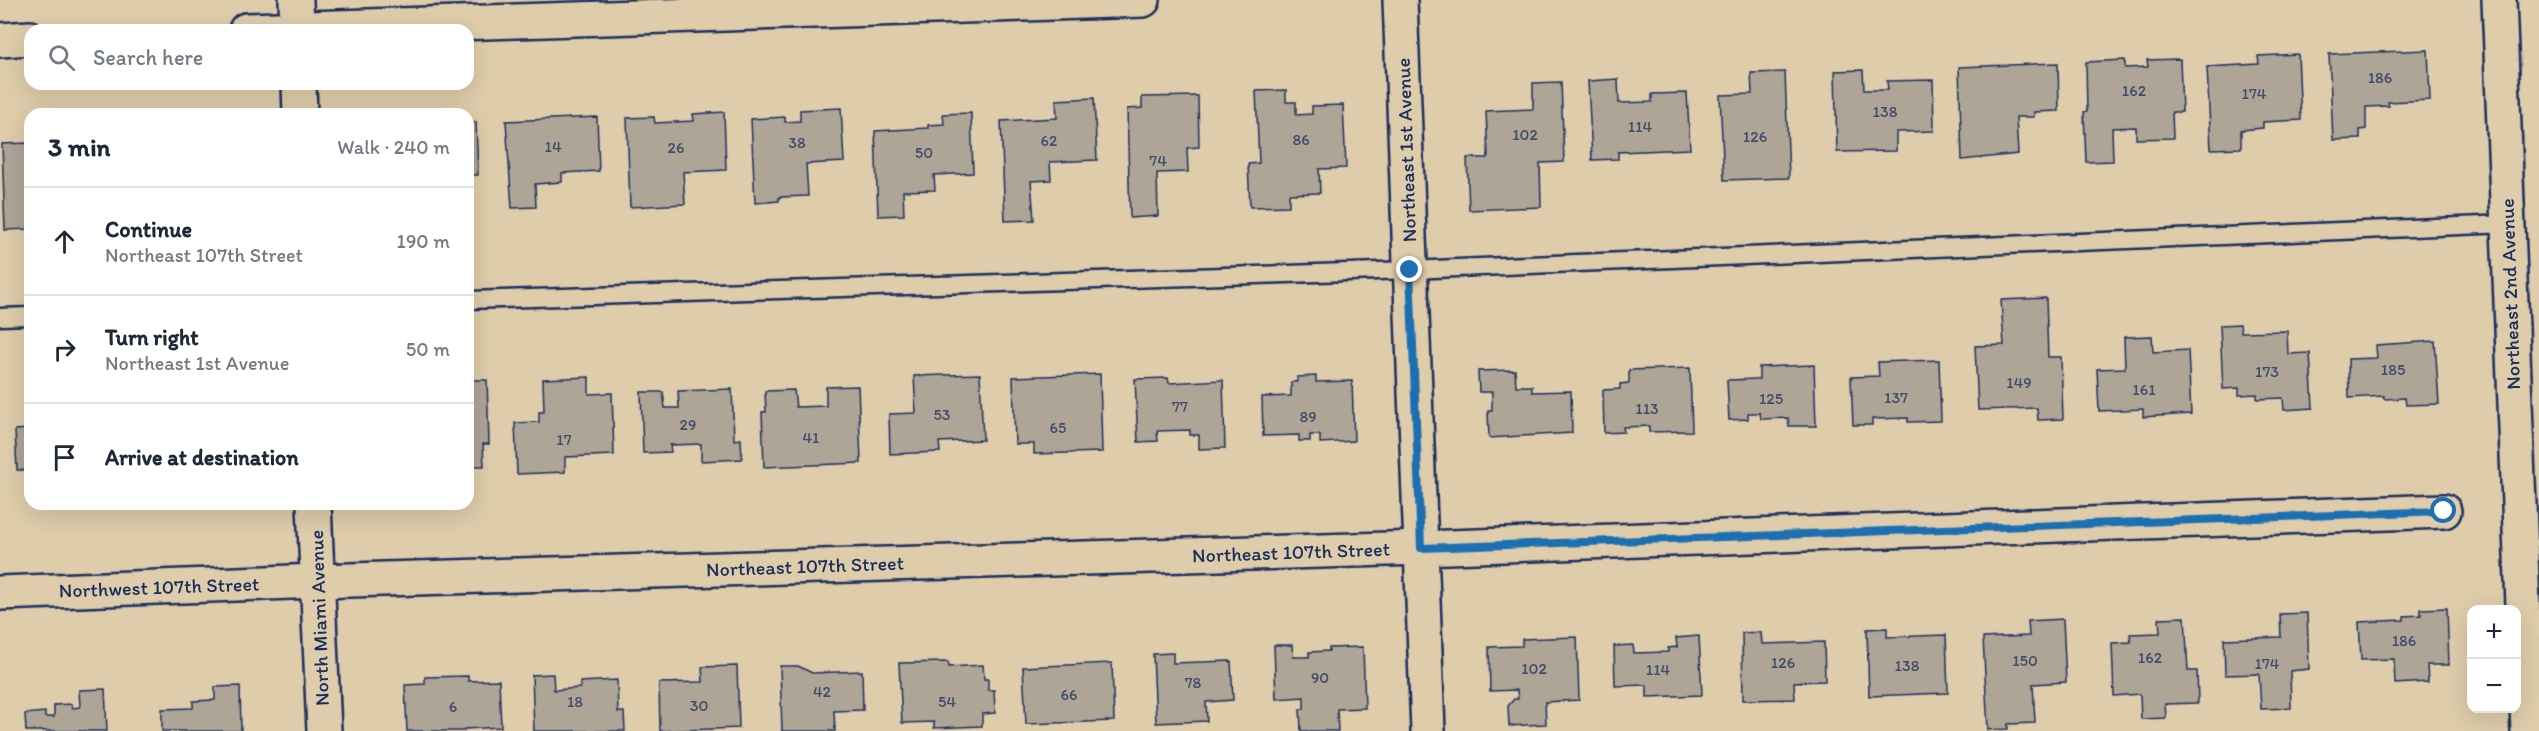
<!DOCTYPE html>
<meta charset="utf-8">
<style>
body{margin:0;font-family:Itim,sans-serif;background:#f2f2f3;color:#1f2937}
.controls{position:absolute;right:18px;bottom:18px;display:grid;overflow:hidden;border-radius:12px;box-shadow:0 6px 24px #0002}
.controls button{width:54px;height:54px;display:grid;place-items:center;padding:0;border:0;border-bottom:2px solid #e0e1e3;background:#fff;color:#1f2937;font:30px sans-serif}
.stop{position:absolute;width:18px;height:18px;margin:-14px;border:4px solid #1f6fb2;border-radius:50%;background:#fff}
.stop.end{background:#1f6fb2;border-color:#fff;box-shadow:0 2px 6px #0008}
.list{margin:0;padding:0;list-style:none}
h2{display:flex;justify-content:space-between;align-items:center;height:78px;margin:0;padding:0 24px;font-size:26px}
h2 small{font-size:20px;font-weight:400;color:#747a83}
.list li{display:grid;grid-template-columns:39px 1fr auto;gap:18px;align-items:center;box-sizing:border-box;height:108px;padding:0 24px;border-top:2px solid #e0e1e3}
.list b{display:block;font-size:22px;white-space:nowrap}
.list p{margin:0;font-size:20px;white-space:nowrap;color:#747a83}
.list em{font-size:20px;font-style:normal;color:#747a83}
.icon{flex:none;width:33px;height:33px;fill:none;stroke:currentColor;stroke-width:2;stroke-linecap:round;stroke-linejoin:round}
.map{position:relative;flex:none;width:2539px;height:731px;overflow:hidden}
.search{position:absolute;background:#fff;box-shadow:0 6px 24px #0002;left:24px;top:24px;width:450px;height:66px;display:flex;align-items:center;gap:15px;box-sizing:border-box;padding:0 21px;border-radius:18px;color:#747a83;font-size:22px}
.panel{position:absolute;background:#fff;box-shadow:0 6px 24px #0002;left:24px;top:108px;width:450px;height:402px;border-radius:18px}
.map>svg:first-child{display:block}
.building{fill:#aea597;stroke:#1b2f5e;stroke-width:1.5}
.lines{fill:none;stroke-linecap:round;stroke-linejoin:round}
.lane-casing{stroke:#1b2f5e;stroke-width:21}
.street-casing{stroke:#1b2f5e;stroke-width:38}
.secondary-casing{stroke:#1b2f5e;stroke-width:38}
.lane{stroke:#deccaa;stroke-width:16}
.street{stroke:#deccaa;stroke-width:33}
.secondary{stroke:#deccaa;stroke-width:33}
.route{stroke:#1f6fb2;stroke-width:8}
.labels{text-anchor:middle;dominant-baseline:central;stroke-width:6;stroke-linejoin:round;paint-order:stroke}
.number-label{font-size:16px;fill:#404c6c}
.street-label{font-size:20px;fill:#1b2f5e;stroke:#deccaa}
</style>
<div class="map">
<svg width="2539" height="731" viewBox="0 0 2539 731">
<rect width="100%" height="100%" fill="#deccaa"/>
<filter id="ink" filterUnits="userSpaceOnUse"><feTurbulence type="fractalNoise" baseFrequency=".0167" numOctaves="2"/><feDisplacementMap in="SourceGraphic" scale="12" xChannelSelector="R" yChannelSelector="G"/><feConvolveMatrix kernelMatrix="1 2 1 2 8 2 1 2 1" color-interpolation-filters="sRGB"/></filter>
<g filter="url(#ink)">
<!-- building -->
<g class="building">
<path d="M 2428,50 L 2430,100 L 2388,102 L 2389,106 L 2366,107 L 2366,129 L 2360,130 L 2360,139 L 2333,140 L 2329,54 Z"/>
<path d="M 2298,54 L 2301,120 L 2263,122 L 2263,128 L 2241,130 L 2241,148 L 2211,149 L 2207,67 L 2259,64 L 2258,56 Z"/>
<path d="M 2180,59 L 2182,112 L 2172,112 L 2173,138 L 2136,139 L 2136,127 L 2112,128 L 2113,161 L 2086,162 L 2084,112 L 2087,111 L 2086,62 L 2125,60 L 2125,68 L 2148,67 L 2147,60 Z"/>
<path d="M 2058,63 L 2059,111 L 2034,112 L 2034,117 L 2016,117 L 2018,154 L 1962,160 L 1959,67 Z"/>
<path d="M 1863,70 L 1864,90 L 1888,90 L 1887,81 L 1933,80 L 1934,131 L 1896,132 L 1896,151 L 1837,152 L 1835,71 Z"/>
<path d="M 1785,72 L 1789,178 L 1724,180 L 1720,95 L 1752,94 L 1751,73 Z"/>
<path d="M 1618,79 L 1619,103 L 1652,102 L 1652,94 L 1687,93 L 1690,149 L 1618,152 L 1618,159 L 1592,160 L 1588,81 Z"/>
<path d="M 1561,82 L 1564,162 L 1540,163 L 1541,207 L 1469,210 L 1467,158 L 1488,158 L 1486,111 L 1533,109 L 1533,83 Z"/>
<path d="M 1286,90 L 1286,102 L 1296,102 L 1296,115 L 1312,114 L 1312,106 L 1343,105 L 1346,168 L 1319,169 L 1320,193 L 1289,194 L 1289,206 L 1250,207 L 1248,164 L 1259,163 L 1256,91 Z"/>
<path d="M 1198,96 L 1199,147 L 1187,148 L 1188,172 L 1157,173 L 1158,216 L 1130,218 L 1127,109 L 1142,108 L 1142,97 Z"/>
<path d="M 1094,98 L 1097,160 L 1050,162 L 1051,180 L 1031,181 L 1034,220 L 1005,221 L 1001,121 L 1057,118 L 1056,100 Z"/>
<path d="M 841,108 L 844,162 L 806,164 L 808,196 L 779,197 L 779,201 L 755,203 L 751,119 L 785,117 L 785,122 L 800,121 L 800,110 Z"/>
<path d="M 724,112 L 726,170 L 683,172 L 685,204 L 630,207 L 627,118 L 654,117 L 655,123 L 694,121 L 693,114 Z"/>
<path d="M 971,113 L 973,173 L 934,175 L 935,190 L 903,191 L 904,215 L 878,216 L 875,131 L 928,128 L 928,125 L 944,124 L 943,114 Z"/>
<path d="M 597,117 L 599,171 L 562,173 L 562,182 L 535,184 L 536,207 L 512,208 L 506,121 Z"/>
<path d="M 468,122 L 476,122 L 478,175 L 468,175 Z"/>
<path d="M 30,143 L 30,229 L 5,230 L 2,144 Z"/>
<path d="M 2046,298 L 2048,357 L 2061,357 L 2063,419 L 2038,420 L 2037,408 L 1978,410 L 1975,346 L 2004,345 L 2001,300 Z"/>
<path d="M 2240,324 L 2241,332 L 2287,331 L 2288,354 L 2310,353 L 2313,408 L 2284,410 L 2283,398 L 2257,399 L 2257,394 L 2239,395 L 2239,388 L 2223,389 L 2220,325 Z"/>
<path d="M 2152,336 L 2153,352 L 2188,350 L 2191,414 L 2143,417 L 2143,409 L 2099,411 L 2097,369 L 2125,368 L 2124,337 Z"/>
<path d="M 2435,341 L 2439,404 L 2406,405 L 2405,398 L 2384,399 L 2384,396 L 2349,398 L 2348,359 L 2377,358 L 2376,345 Z"/>
<path d="M 1939,360 L 1941,421 L 1908,422 L 1908,418 L 1872,419 L 1872,425 L 1853,425 L 1851,377 L 1879,376 L 1878,362 Z"/>
<path d="M 1814,365 L 1816,426 L 1789,426 L 1788,418 L 1761,419 L 1760,413 L 1748,413 L 1748,419 L 1729,420 L 1727,380 L 1759,379 L 1759,367 Z"/>
<path d="M 1690,368 L 1692,431 L 1649,432 L 1649,426 L 1623,427 L 1624,432 L 1604,433 L 1603,390 L 1620,389 L 1620,384 L 1629,383 L 1629,370 Z"/>
<path d="M 1515,370 L 1516,386 L 1532,386 L 1532,392 L 1571,391 L 1572,433 L 1489,438 L 1488,410 L 1492,410 L 1492,392 L 1479,392 L 1478,371 Z"/>
<path d="M 980,374 L 983,440 L 939,442 L 940,452 L 890,454 L 889,414 L 916,413 L 914,376 Z"/>
<path d="M 1100,374 L 1102,452 L 1034,454 L 1034,444 L 1015,444 L 1013,377 Z"/>
<path d="M 1316,376 L 1316,382 L 1352,381 L 1354,441 L 1320,443 L 1320,435 L 1310,435 L 1310,441 L 1299,441 L 1299,435 L 1263,436 L 1262,397 L 1291,396 L 1291,382 L 1297,382 L 1297,377 Z"/>
<path d="M 589,377 L 589,394 L 612,393 L 614,455 L 565,457 L 565,472 L 517,474 L 515,423 L 539,422 L 539,412 L 544,412 L 543,379 Z"/>
<path d="M 1168,378 L 1169,383 L 1223,380 L 1225,448 L 1199,449 L 1199,435 L 1190,435 L 1190,430 L 1157,431 L 1158,441 L 1138,442 L 1135,379 Z"/>
<path d="M 468,380 L 487,380 L 489,444 L 483,444 L 484,466 L 468,466 Z"/>
<path d="M 858,386 L 861,463 L 764,467 L 762,412 L 766,412 L 765,391 L 794,390 L 796,407 L 826,406 L 826,387 Z"/>
<path d="M 732,389 L 734,440 L 741,439 L 742,459 L 701,461 L 701,444 L 670,445 L 671,452 L 643,453 L 641,392 L 663,392 L 665,408 L 679,408 L 678,391 Z"/>
<path d="M 30,429 L 30,470 L 17,470 L 15,430 Z"/>
<path d="M 2447,608 L 2449,665 L 2427,665 L 2428,682 L 2395,684 L 2394,659 L 2361,660 L 2359,622 L 2404,620 L 2404,616 L 2421,615 L 2421,609 Z"/>
<path d="M 2307,613 L 2309,669 L 2290,671 L 2291,708 L 2261,709 L 2259,674 L 2225,675 L 2224,639 L 2281,637 L 2280,614 Z"/>
<path d="M 2185,617 L 2188,671 L 2197,671 L 2198,703 L 2165,704 L 2166,718 L 2141,719 L 2140,694 L 2114,696 L 2112,643 L 2131,642 L 2130,634 L 2160,633 L 2159,618 Z"/>
<path d="M 2063,619 L 2066,682 L 2033,684 L 2035,723 L 2008,724 L 2008,729 L 1988,730 L 1983,638 L 2029,636 L 2028,621 Z"/>
<path d="M 1887,628 L 1887,637 L 1946,635 L 1948,693 L 1869,696 L 1867,629 Z"/>
<path d="M 1761,632 L 1762,644 L 1824,642 L 1825,681 L 1794,682 L 1795,699 L 1743,700 L 1742,633 Z"/>
<path d="M 1699,636 L 1702,695 L 1647,697 L 1647,685 L 1615,686 L 1614,646 L 1633,645 L 1634,653 L 1668,652 L 1668,648 L 1677,647 L 1676,638 Z"/>
<path d="M 1577,637 L 1579,700 L 1545,702 L 1546,724 L 1509,726 L 1508,706 L 1514,699 L 1518,699 L 1517,690 L 1490,691 L 1489,647 L 1522,646 L 1522,639 Z"/>
<path d="M 1274,645 L 1292,645 L 1293,657 L 1309,657 L 1309,652 L 1329,651 L 1329,648 L 1363,647 L 1365,708 L 1337,709 L 1338,731 L 1301,731 L 1300,709 L 1304,709 L 1304,697 L 1276,699 Z"/>
<path d="M 1173,653 L 1173,663 L 1231,661 L 1233,700 L 1206,702 L 1207,721 L 1156,723 L 1153,654 Z"/>
<path d="M 948,662 L 949,667 L 983,665 L 984,679 L 988,679 L 988,690 L 994,690 L 995,713 L 982,714 L 982,726 L 934,728 L 934,722 L 902,723 L 899,663 Z"/>
<path d="M 1112,663 L 1114,721 L 1026,724 L 1023,667 Z"/>
<path d="M 737,666 L 739,728 L 660,731 L 659,683 L 703,682 L 702,667 Z"/>
<path d="M 780,666 L 798,666 L 812,673 L 862,671 L 863,710 L 834,711 L 835,731 L 782,731 Z"/>
<path d="M 553,674 L 554,690 L 580,688 L 580,682 L 617,680 L 618,712 L 624,712 L 625,731 L 534,731 L 532,675 Z"/>
<path d="M 468,676 L 468,681 L 499,680 L 501,727 L 464,729 L 464,731 L 407,731 L 405,685 L 425,684 L 425,677 Z"/>
<path d="M 240,686 L 241,731 L 162,731 L 162,709 L 193,708 L 193,701 L 215,700 L 215,687 Z"/>
<path d="M 105,689 L 107,731 L 26,731 L 25,714 L 45,712 L 45,717 L 54,717 L 54,705 L 71,704 L 72,708 L 80,707 L 79,690 Z"/>
</g>
<g class="lines">
<defs>
<g id="lane">
<path d="M 468,300 L 1410,270 L 2508,224"/>
<path d="M 0,317 L 30,316"/>
</g>
<g id="street">
<path d="M 1400,0 L 1428,731"/>
<path d="M 246,30 L 1143,0"/>
<path d="M 0,40 L 30,38"/>
<path d="M 0,593 L 317,581 L 1421,548 L 2444,511"/>
</g>
<g id="secondary">
<path d="M 296,0 L 297,30"/>
<path d="M 2499,0 L 2528,731"/>
<path d="M 299,84 L 300,114"/>
<path d="M 314,504 L 324,731"/>
</g>
</defs>
<!-- lane casing -->
<use href="#lane" class="lane-casing"/>
<!-- street casing -->
<use href="#street" class="street-casing"/>
<!-- secondary casing -->
<use href="#secondary" class="secondary-casing"/>
<!-- lane -->
<use href="#lane" class="lane"/>
<!-- street -->
<use href="#street" class="street"/>
<!-- secondary -->
<use href="#secondary" class="secondary"/>
</g>
</g>
<g class="lines" filter="url(#ink)">
<!-- route -->
<path class="route" d="M 1410,270 L 1421,548 L 2444,511"/>
</g>
<g class="labels">
<!-- number labels -->
<g class="number-label">
<text x="2380" y="77">186</text>
<text x="2134" y="90">162</text>
<text x="2254" y="93">174</text>
<text x="1885" y="111">138</text>
<text x="1640" y="126">114</text>
<text x="1525" y="134">102</text>
<text x="1755" y="136">126</text>
<text x="1301" y="139">86</text>
<text x="1049" y="140">62</text>
<text x="797" y="142">38</text>
<text x="553" y="146">14</text>
<text x="676" y="147">26</text>
<text x="924" y="152">50</text>
<text x="1158" y="160">74</text>
<text x="2393" y="369">185</text>
<text x="2267" y="371">173</text>
<text x="2019" y="382">149</text>
<text x="2144" y="389">161</text>
<text x="1896" y="397">137</text>
<text x="1771" y="398">125</text>
<text x="1180" y="406">77</text>
<text x="1647" y="408">113</text>
<text x="942" y="414">53</text>
<text x="1308" y="416">89</text>
<text x="688" y="424">29</text>
<text x="1058" y="427">65</text>
<text x="811" y="437">41</text>
<text x="564" y="439">17</text>
<text x="2404" y="640">186</text>
<text x="2150" y="657">162</text>
<text x="2025" y="660">150</text>
<text x="1783" y="662">126</text>
<text x="2267" y="663">174</text>
<text x="1907" y="665">138</text>
<text x="1534" y="668">102</text>
<text x="1658" y="669">114</text>
<text x="1320" y="677">90</text>
<text x="1193" y="682">78</text>
<text x="822" y="691">42</text>
<text x="1069" y="694">66</text>
<text x="575" y="701">18</text>
<text x="947" y="701">54</text>
<text x="699" y="705">30</text>
<text x="453" y="706">6</text>
</g>
<!-- street labels -->
<g class="street-label">
<text transform="translate(1406 150) rotate(-92)">Northeast 1st Avenue</text>
<text transform="translate(2510 294) rotate(-92)">Northeast 2nd Avenue</text>
<text transform="translate(1291 552) rotate(-2)">Northeast 107th Street</text>
<text transform="translate(805 566) rotate(-2)">Northeast 107th Street</text>
<text transform="translate(159 587) rotate(-2)">Northwest 107th Street</text>
<text transform="translate(319 618) rotate(-92)">North Miami Avenue</text>
</g>
</g>
</svg>
<div class="controls">
<button>+</button>
<button>−</button>
</div>
<div class="stop" style="left:2444px;top:511px"></div>
<div class="stop end" style="left:1410px;top:270px"></div>
<div class="search"><svg class="icon" aria-label="search" viewBox="0 0 24 24"><circle cx="10" cy="10" r="6"/><path d="M15 15l6 6"/></svg>Search here</div>
<section class="panel">
<h2>3 min<small>Walk · 240 m</small></h2>
<ul class="list">
<li><svg class="icon" aria-label="ahead" viewBox="0 0 24 24"><path d="M12 20V5M6 11l6-6 6 6"/></svg><div><b>Continue</b><p>Northeast 107th Street</p></div><em>190 m</em></li>
<li><svg class="icon" aria-label="right" viewBox="0 0 24 24"><path d="M7 20v-9h11M14 6l5 5-5 5"/></svg><div><b>Turn right</b><p>Northeast 1st Avenue</p></div><em>50 m</em></li>
<li><svg class="icon" aria-label="arrive" viewBox="0 0 24 24"><path d="M6 21V4h12l-3 4 3 4H6"/></svg><div><b>Arrive at destination</b></div></li>
</ul>
</section>
</div>
